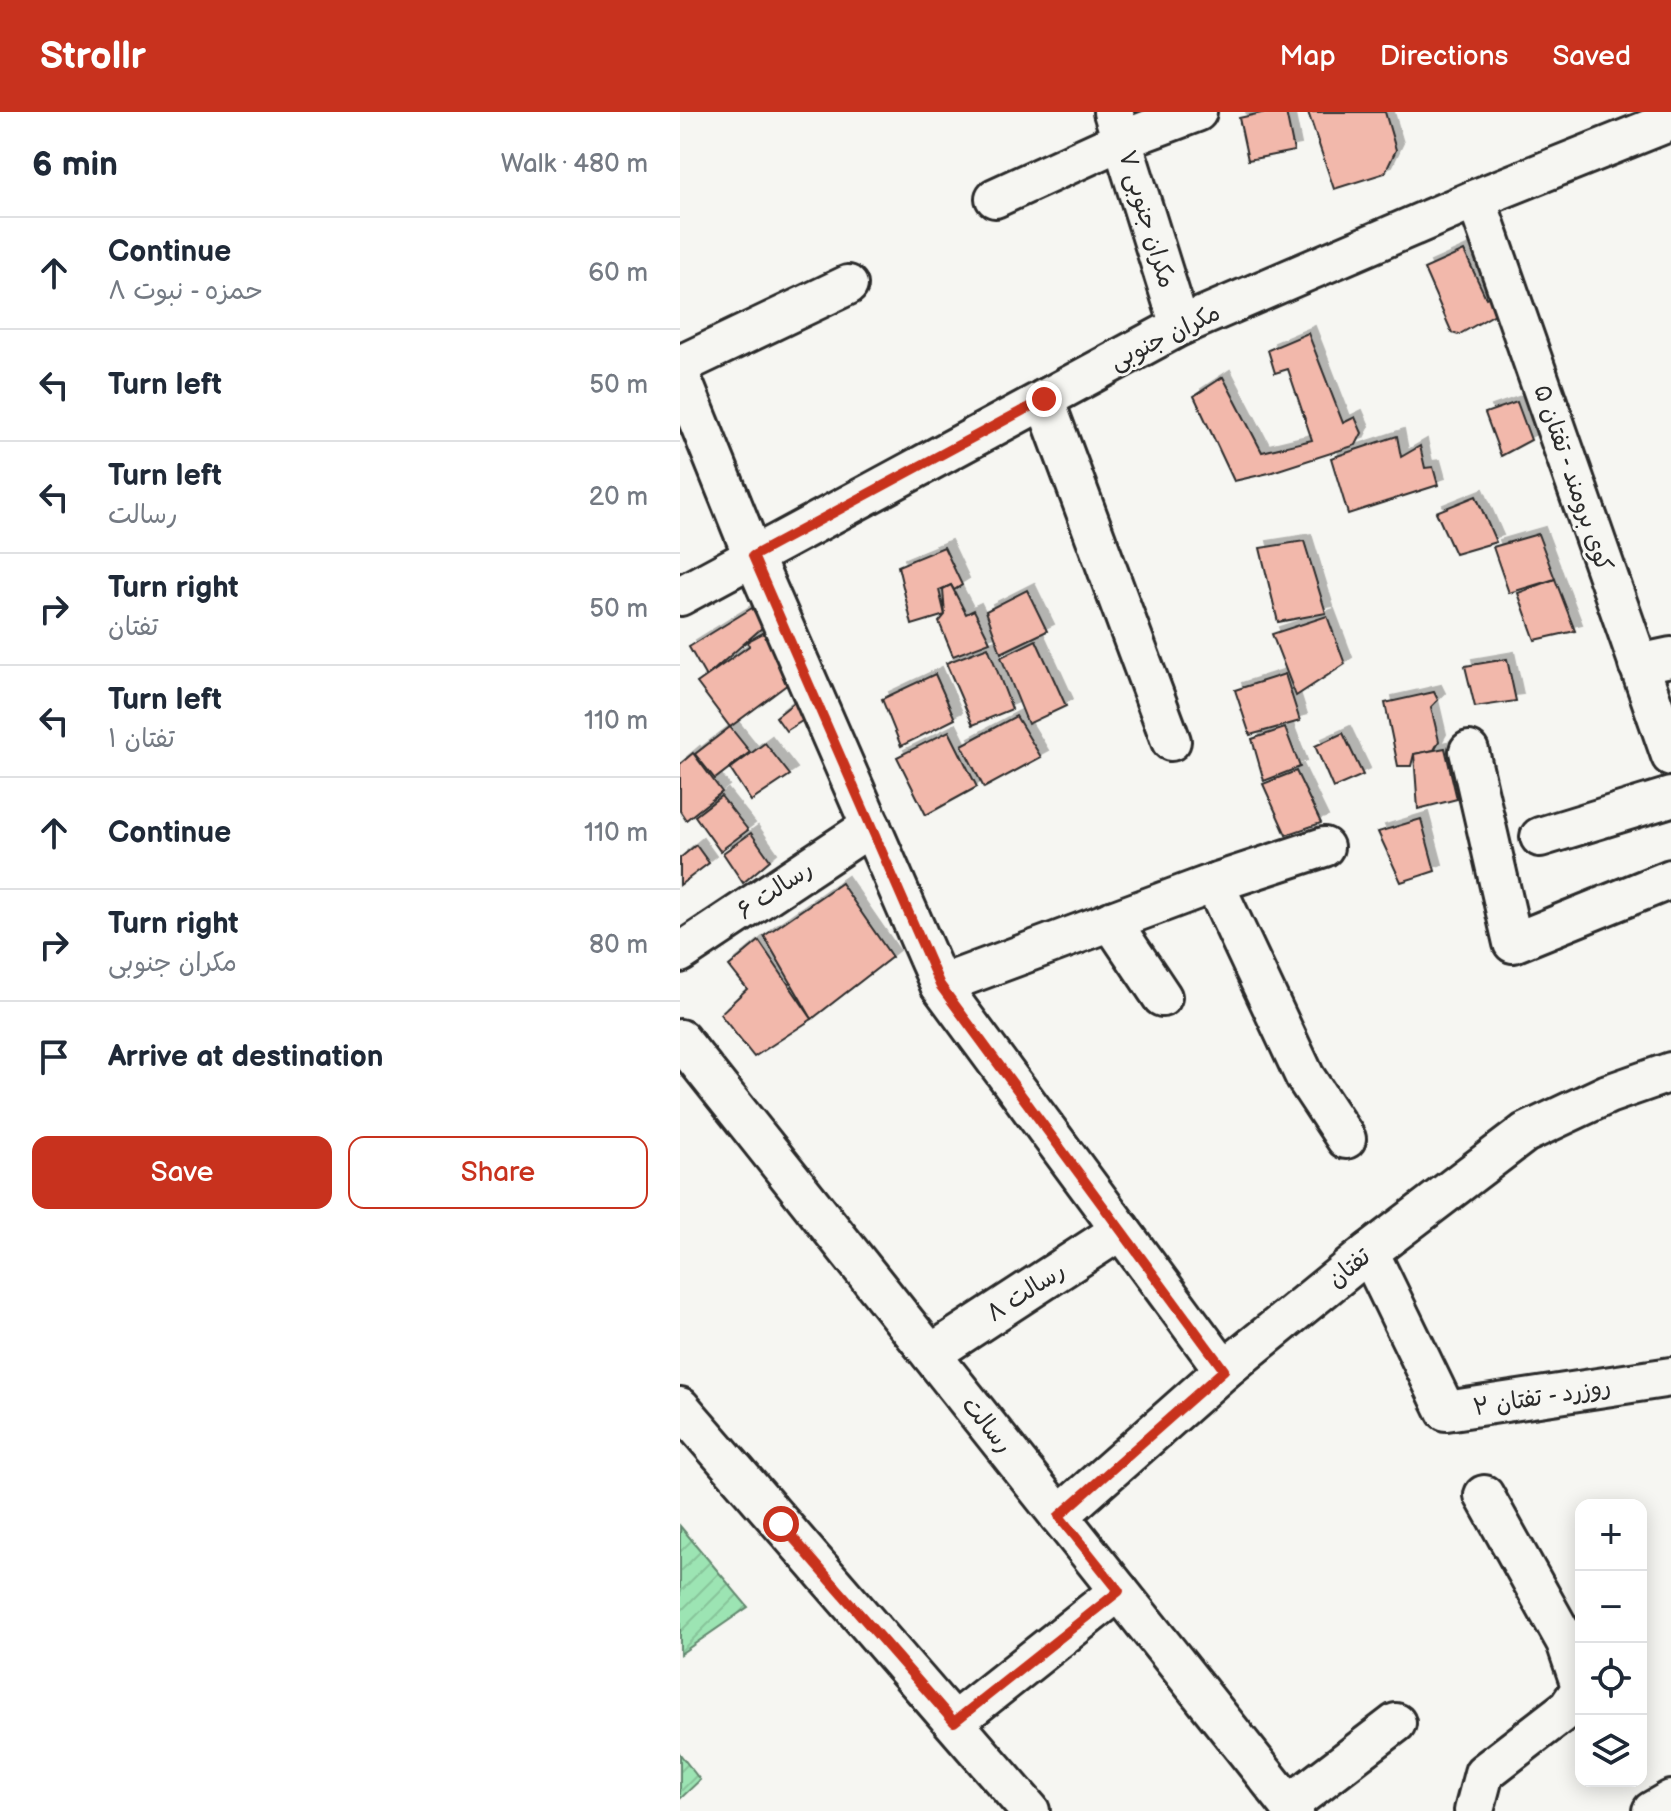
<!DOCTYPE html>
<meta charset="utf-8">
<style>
body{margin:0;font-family:"Balsamiq Sans","Playpen Sans Arabic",sans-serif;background:#f2f2f3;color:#1f2937}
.controls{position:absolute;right:24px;bottom:24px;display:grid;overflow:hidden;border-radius:16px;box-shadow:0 4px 20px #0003}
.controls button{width:72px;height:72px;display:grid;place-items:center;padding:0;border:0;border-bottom:2px solid #e0e1e3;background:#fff;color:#1f2937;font:40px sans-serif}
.stop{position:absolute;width:24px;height:24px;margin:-18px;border:6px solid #c8321e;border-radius:50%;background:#fff}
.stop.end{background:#c8321e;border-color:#fff;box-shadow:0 2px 8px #0008}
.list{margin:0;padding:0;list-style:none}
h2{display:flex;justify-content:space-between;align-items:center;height:104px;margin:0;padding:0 32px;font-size:34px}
h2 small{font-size:26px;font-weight:400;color:#747a83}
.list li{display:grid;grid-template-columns:52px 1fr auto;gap:24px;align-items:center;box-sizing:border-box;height:112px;padding:0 32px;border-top:2px solid #e0e1e3}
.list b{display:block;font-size:30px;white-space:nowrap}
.list p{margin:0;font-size:26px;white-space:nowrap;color:#747a83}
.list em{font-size:26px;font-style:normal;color:#747a83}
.actions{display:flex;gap:16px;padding:24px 32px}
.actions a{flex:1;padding:18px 0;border:2px solid #c8321e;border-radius:16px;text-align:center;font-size:28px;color:#c8321e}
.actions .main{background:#c8321e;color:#fff}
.icon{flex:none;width:44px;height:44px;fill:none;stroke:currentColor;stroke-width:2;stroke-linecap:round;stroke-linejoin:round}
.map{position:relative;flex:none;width:991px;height:1699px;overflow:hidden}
header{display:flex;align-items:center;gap:48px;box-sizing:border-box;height:112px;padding:0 40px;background:#c8321e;color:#fff}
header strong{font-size:38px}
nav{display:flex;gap:44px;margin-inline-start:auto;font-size:28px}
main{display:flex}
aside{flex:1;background:#fff}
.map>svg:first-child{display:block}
.garden{fill:url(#garden-furrows);stroke:#64886f;stroke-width:2}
.building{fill:#f2b8ab;stroke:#2b2b2b;stroke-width:2;filter:url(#shadow)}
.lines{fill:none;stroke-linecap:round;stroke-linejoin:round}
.minor-casing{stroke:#2b2b2b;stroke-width:44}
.minor{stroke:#f6f6f2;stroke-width:38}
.route{stroke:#c8321e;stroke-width:10}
.labels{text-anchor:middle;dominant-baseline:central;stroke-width:6;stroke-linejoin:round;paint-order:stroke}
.street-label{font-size:24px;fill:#2b2b2b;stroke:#f6f6f2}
</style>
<header>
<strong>Strollr</strong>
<nav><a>Map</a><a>Directions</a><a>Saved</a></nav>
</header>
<main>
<aside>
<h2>6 min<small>Walk · 480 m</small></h2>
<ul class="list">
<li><svg class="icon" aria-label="ahead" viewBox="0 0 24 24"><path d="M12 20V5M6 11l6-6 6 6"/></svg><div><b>Continue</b><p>حمزه - نبوت ۸</p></div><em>60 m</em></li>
<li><svg class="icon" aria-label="left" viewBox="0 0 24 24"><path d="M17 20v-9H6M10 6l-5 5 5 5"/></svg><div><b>Turn left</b></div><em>50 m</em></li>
<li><svg class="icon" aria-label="left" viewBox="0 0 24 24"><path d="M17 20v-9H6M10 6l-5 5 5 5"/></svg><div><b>Turn left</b><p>رسالت</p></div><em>20 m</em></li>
<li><svg class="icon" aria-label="right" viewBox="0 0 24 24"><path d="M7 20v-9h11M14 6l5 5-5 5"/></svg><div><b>Turn right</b><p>تفتان</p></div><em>50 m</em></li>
<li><svg class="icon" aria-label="left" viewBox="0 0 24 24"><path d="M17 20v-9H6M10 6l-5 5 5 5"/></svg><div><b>Turn left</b><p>تفتان ۱</p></div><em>110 m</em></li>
<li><svg class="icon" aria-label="ahead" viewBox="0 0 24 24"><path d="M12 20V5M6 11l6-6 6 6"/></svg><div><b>Continue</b></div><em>110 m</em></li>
<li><svg class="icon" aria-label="right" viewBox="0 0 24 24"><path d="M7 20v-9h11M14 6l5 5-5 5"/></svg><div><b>Turn right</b><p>مکران جنوبی</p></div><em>80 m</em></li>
<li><svg class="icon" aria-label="arrive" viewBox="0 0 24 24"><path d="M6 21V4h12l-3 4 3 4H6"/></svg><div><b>Arrive at destination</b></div></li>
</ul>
<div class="actions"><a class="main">Save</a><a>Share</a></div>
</aside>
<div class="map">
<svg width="991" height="1699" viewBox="0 0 991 1699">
<defs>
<pattern id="garden-furrows" width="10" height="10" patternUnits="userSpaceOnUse" patternTransform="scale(2)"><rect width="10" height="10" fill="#9ce4b3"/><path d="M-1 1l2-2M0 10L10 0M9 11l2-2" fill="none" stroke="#87c49a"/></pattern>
<filter id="shadow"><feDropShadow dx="7" dy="-7" stdDeviation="0" flood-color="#0004"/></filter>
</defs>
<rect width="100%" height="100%" fill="#f6f6f2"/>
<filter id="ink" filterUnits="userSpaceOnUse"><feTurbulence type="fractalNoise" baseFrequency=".0125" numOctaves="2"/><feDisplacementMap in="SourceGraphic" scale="16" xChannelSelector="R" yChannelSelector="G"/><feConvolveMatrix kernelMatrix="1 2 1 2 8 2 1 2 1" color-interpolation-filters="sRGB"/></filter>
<g filter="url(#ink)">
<!-- garden -->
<g class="garden">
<path d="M 0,1414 L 68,1495 L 0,1542 Z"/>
<path d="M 0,1642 L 20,1668 L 0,1687 Z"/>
</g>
<!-- building -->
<g class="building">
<path d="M 586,0 L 606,0 L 614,39 L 568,48 L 559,6 Z"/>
<path d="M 628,0 L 705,0 L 716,38 L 705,61 L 654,77 Z"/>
<path d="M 784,139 L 806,186 L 810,184 L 815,202 L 778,223 L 772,221 L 744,157 Z"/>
<path d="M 628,221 L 663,311 L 675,305 L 682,321 L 676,333 L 589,361 L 554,369 L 514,284 L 543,265 L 582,340 L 632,328 L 608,257 L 595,261 L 588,238 Z"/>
<path d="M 837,290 L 851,328 L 821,344 L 805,301 Z"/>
<path d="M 717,324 L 721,345 L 740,334 L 745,356 L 753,355 L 758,373 L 668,402 L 651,346 Z"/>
<path d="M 796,384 L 816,430 L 775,442 L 756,400 Z"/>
<path d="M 858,422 L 875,467 L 829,481 L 813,435 Z"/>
<path d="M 624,429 L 646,501 L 598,510 L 580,436 Z"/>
<path d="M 264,435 L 282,473 L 274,478 L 271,473 L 259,478 L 265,503 L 232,513 L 218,454 Z"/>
<path d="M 875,467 L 895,519 L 855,528 L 838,481 Z"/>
<path d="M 271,473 L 286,502 L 294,498 L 310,530 L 273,544 L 259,510 L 265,503 L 263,477 Z"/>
<path d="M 347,478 L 367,519 L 321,541 L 306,499 Z"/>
<path d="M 72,496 L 84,514 L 26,565 L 9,535 Z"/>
<path d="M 647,504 L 665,552 L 616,584 L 592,522 Z"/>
<path d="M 85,520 L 108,572 L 50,615 L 17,571 L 69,534 L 68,529 Z"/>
<path d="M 356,528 L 386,594 L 348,612 L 321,545 Z"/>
<path d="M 308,535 L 332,597 L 293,613 L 266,551 Z"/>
<path d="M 827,547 L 836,589 L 795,595 L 785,554 Z"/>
<path d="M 255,562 L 275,607 L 221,634 L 202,587 Z"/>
<path d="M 605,562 L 620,609 L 570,623 L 555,578 Z"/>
<path d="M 754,580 L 758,588 L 751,595 L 759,629 L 754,638 L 734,642 L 731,654 L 718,654 L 705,591 Z"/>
<path d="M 116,589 L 127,606 L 106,619 L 96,605 Z"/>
<path d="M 336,604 L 361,645 L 304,676 L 282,633 Z"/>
<path d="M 50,615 L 70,640 L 35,667 L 15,642 Z"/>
<path d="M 605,616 L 620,655 L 584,669 L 572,627 Z"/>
<path d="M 269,619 L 297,675 L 246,703 L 217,645 Z"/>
<path d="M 663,621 L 683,663 L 653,676 L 635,634 Z"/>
<path d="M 85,631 L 110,663 L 71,689 L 50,657 Z"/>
<path d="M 765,636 L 777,687 L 738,697 L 734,642 Z"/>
<path d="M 13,641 L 42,680 L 6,708 L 0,699 L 0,652 Z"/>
<path d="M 616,659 L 641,711 L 606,723 L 583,672 Z"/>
<path d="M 41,684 L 68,718 L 40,739 L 15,704 Z"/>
<path d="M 741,707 L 755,759 L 721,770 L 698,720 Z"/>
<path d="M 71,721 L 90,748 L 63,771 L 43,741 Z"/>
<path d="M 16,733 L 29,751 L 0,773 L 0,746 Z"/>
<path d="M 161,771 L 212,845 L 132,907 L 84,824 Z"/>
<path d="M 79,829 L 132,907 L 74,945 L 40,902 L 67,877 L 49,854 Z"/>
</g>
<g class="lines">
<defs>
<g id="minor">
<path d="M 433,0 L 500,214"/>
<path d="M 315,86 L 442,28 L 517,0"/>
<path d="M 796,87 L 991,644"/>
<path d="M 0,253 L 168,173"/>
<path d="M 0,263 L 73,444 L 260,873 L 534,771 L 625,965 L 666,1027"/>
<path d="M 364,287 L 491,629"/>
<path d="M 0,484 L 500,214 L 796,87 L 991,9"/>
<path d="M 958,552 L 991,545"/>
<path d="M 789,639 L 833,831 L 991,767"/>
<path d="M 860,725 L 991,685"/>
<path d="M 534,771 L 644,735"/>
<path d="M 431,809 L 482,885"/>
<path d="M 0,841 L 191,714"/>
<path d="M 260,873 L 544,1258"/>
<path d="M 0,927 L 614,1699"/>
<path d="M 689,1140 L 766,1299 L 991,1265"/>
<path d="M 251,1242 L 441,1118"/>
<path d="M 0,1295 L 350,1699"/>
<path d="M 804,1383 L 886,1530 L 901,1574"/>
<path d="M 379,1404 L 544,1258 L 689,1140 L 845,1021 L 928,982 L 991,960"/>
<path d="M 274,1610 L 439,1479"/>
<path d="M 609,1693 L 716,1611"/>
<path d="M 794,1699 L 804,1661 L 888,1596 L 901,1577"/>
<path d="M 972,1699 L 991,1688"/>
</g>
</defs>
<!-- minor casing -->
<use href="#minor" class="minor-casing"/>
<!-- minor -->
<use href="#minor" class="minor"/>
</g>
</g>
<g class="lines" filter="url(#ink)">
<!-- route -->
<path class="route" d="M 101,1412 L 274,1610 L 439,1479 L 379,1404 L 544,1258 L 260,873 L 73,444 L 364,287"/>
</g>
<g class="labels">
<!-- street labels -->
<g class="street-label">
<text transform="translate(467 107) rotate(73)">مکران جنوبی ۷</text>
<text transform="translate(485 225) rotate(-26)">مکران جنوبی</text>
<text transform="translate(893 366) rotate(71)">کوی برومند - تفتان ۵</text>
<text transform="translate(95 778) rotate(-34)">رسالت ۶</text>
<text transform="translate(669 1156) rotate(-39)">تفتان</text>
<text transform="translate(346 1180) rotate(-33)">رسالت ۸</text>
<text transform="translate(862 1285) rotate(-9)">روزرد - تفتان ۲</text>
<text transform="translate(307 1313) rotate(51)">رسالت</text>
</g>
</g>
</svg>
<div class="controls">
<button>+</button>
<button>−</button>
<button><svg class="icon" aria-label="locate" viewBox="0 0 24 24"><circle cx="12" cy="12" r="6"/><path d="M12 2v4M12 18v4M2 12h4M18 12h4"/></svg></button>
<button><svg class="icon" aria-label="layers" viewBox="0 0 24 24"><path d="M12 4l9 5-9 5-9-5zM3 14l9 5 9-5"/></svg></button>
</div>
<div class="stop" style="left:101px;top:1412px"></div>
<div class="stop end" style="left:364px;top:287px"></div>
</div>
</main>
